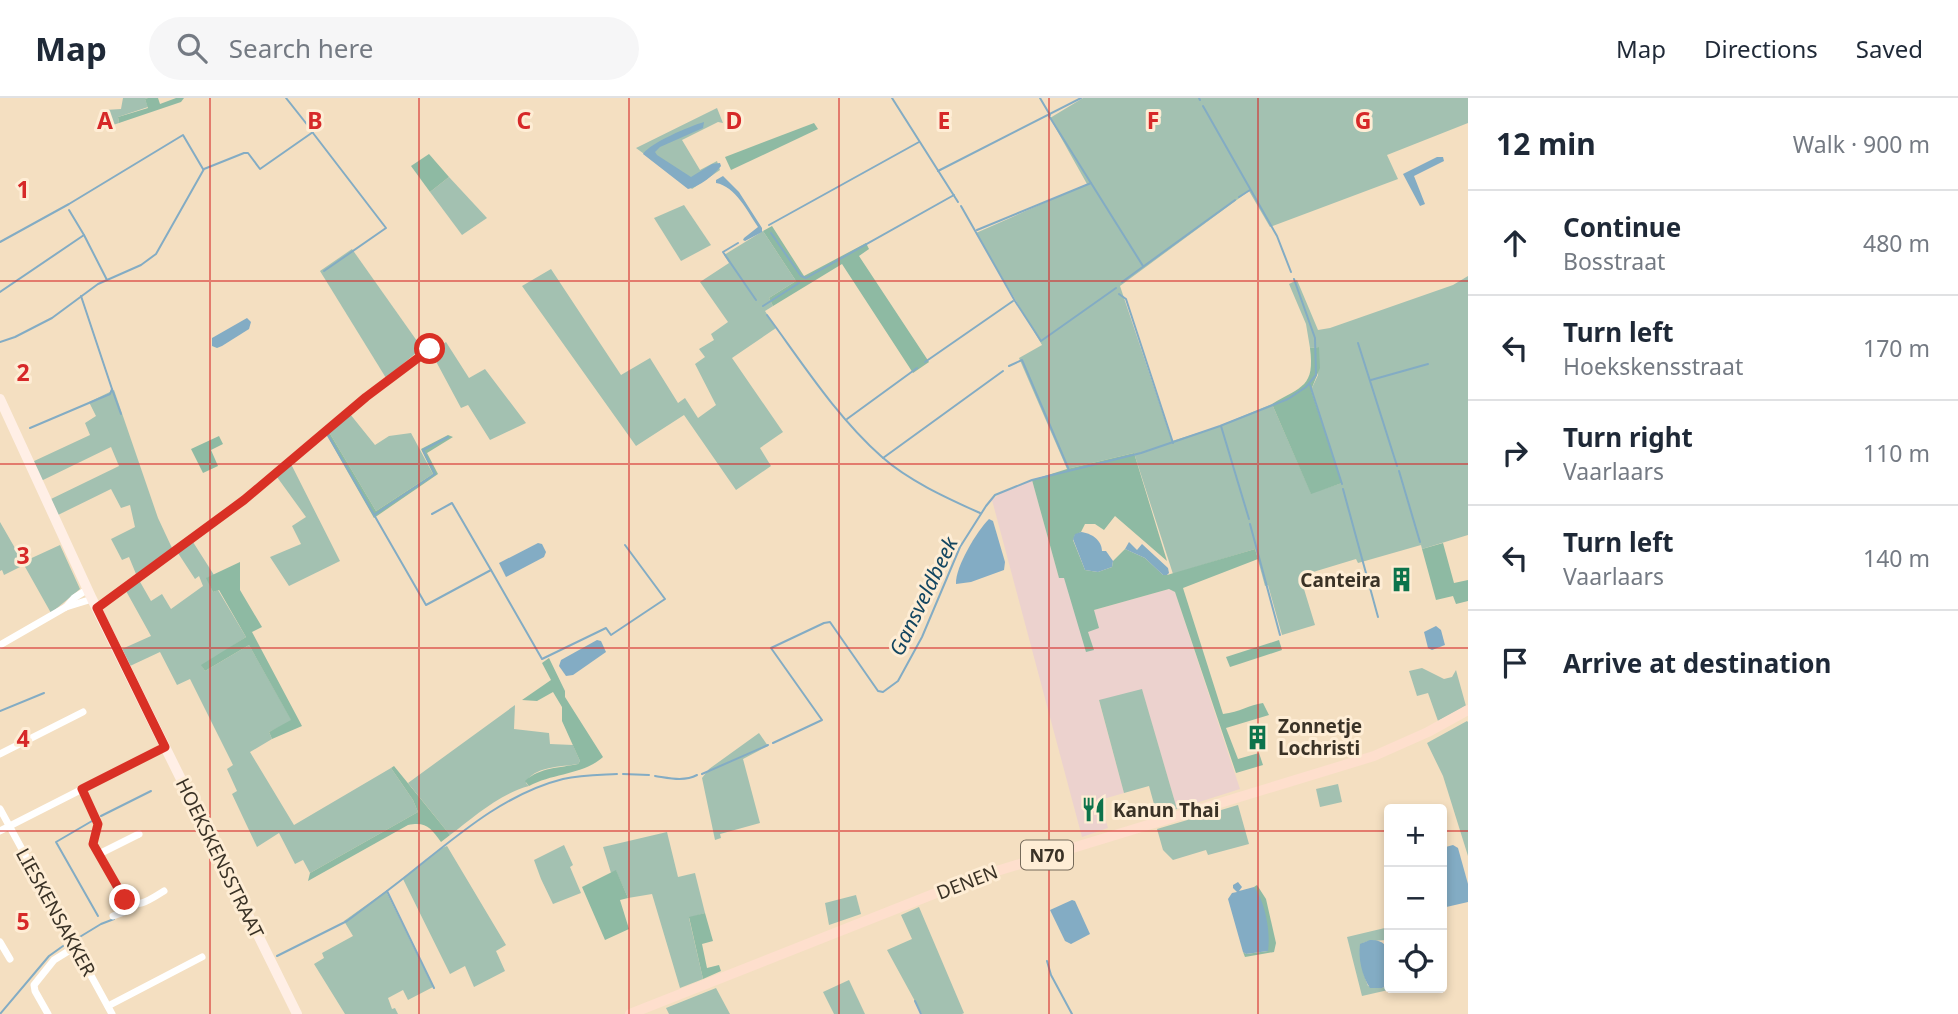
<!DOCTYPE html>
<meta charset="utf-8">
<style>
body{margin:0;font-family:"Noto Sans",sans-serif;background:#f6f6f7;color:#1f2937}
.controls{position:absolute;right:21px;bottom:21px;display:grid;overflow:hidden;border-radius:7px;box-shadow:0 4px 10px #0003}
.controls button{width:63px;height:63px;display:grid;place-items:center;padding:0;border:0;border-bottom:2px solid #e0e1e3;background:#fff;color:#1f2937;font:35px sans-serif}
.stop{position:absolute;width:21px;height:21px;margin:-16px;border:5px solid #d93025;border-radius:50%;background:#fff}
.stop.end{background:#d93025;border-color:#fff;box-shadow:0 2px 7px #0008}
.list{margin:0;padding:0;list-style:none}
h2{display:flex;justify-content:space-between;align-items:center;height:91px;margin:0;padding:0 28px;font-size:30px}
h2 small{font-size:23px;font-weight:400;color:#747a83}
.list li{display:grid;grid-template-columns:46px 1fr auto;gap:21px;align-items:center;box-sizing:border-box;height:105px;padding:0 28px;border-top:2px solid #e0e1e3}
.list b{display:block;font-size:26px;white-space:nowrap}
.list p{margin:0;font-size:23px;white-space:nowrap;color:#747a83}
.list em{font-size:23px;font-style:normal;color:#747a83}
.icon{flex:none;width:38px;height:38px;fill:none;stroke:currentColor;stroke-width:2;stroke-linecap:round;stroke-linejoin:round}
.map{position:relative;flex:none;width:1468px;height:916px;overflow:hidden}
header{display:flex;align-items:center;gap:42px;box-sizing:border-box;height:98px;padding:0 35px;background:#fff;border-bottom:2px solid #e0e1e3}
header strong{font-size:33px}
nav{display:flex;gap:38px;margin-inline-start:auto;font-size:24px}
.search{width:490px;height:63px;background:#f6f6f7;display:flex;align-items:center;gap:18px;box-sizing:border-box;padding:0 24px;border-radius:38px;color:#747a83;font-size:26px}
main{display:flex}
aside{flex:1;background:#fff}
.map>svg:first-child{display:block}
.industrial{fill:#ecd2ce}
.green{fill:#a3c1b1}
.forest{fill:#8ebaa3}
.water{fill:#83acc4}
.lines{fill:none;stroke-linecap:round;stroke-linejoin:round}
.stream{stroke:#83acc4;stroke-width:2}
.street{stroke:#fff;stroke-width:7}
.secondary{stroke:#ffefe6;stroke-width:10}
.primary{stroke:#fedfcd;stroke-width:10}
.route{stroke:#d93025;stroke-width:9}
.grid{fill:none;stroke:#d62828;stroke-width:2;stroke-opacity:0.55}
.labels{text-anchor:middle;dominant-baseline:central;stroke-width:6;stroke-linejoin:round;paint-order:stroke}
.shield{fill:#feedd5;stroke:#756a5a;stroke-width:2}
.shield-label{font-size:18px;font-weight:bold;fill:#3a3226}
.poi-label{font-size:19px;font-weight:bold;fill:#3a3226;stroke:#feedd5;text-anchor:start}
.street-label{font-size:19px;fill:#3a3226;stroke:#feedd5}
.water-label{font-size:21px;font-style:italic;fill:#134661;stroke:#feedd5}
.grid-label{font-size:23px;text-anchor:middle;font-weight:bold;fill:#d62828;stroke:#feedd5;stroke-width:6;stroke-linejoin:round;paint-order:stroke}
</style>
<header>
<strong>Map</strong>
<div class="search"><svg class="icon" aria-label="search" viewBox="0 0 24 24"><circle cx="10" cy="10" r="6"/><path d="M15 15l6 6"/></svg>Search here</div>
<nav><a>Map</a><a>Directions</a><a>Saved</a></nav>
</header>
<main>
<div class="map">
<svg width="1468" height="916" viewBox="0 0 1468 916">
<rect width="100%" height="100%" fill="#f4dfc1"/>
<!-- industrial -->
<path class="industrial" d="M 1032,382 L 1059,480 L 1064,479 L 1088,534 L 1094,512 L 1169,491 L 1175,494 L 1240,691 L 1177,711 L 1142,592 L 1099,603 L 1124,695 L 1100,702 L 1108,730 L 1082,739 L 992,402 L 1001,395 Z"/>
<!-- green -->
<g class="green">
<path d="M 123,0 L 148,0 L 145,1 L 148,9 L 118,19 L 119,25 L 110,28 L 105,12 L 121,11 Z"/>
<path d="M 1083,0 L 1468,0 L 1468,25 L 1387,57 L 1398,81 L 1270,129 L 1249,93 L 1120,188 L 1172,343 L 1214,330 L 1272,306 L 1311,395 L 1342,385 L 1311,292 L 1318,277 L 1319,249 L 1310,250 L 1306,226 L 1289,186 L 1297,182 L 1318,232 L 1330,230 L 1453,187 L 1468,178 L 1468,437 L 1422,451 L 1421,447 L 1358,465 L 1356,461 L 1300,478 L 1315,527 L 1282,537 L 1268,487 L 1265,488 L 1255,451 L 1173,476 L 1134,355 L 1067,371 L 1019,260 L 1042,247 L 976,135 L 1087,86 L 1050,20 Z"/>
<path d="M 717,10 L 723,25 L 718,24 L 682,42 L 700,72 L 717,63 L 720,72 L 692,91 L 636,50 Z"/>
<path d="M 449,79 L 487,120 L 462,137 L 430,94 Z"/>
<path d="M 684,107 L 711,147 L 681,163 L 654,120 Z"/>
<path d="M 763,133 L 796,183 L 769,200 L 773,208 L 765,213 L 776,230 L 732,260 L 783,334 L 760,350 L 771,368 L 736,392 L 684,317 L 636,348 L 522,188 L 551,171 L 621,277 L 650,260 L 678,305 L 685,300 L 698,320 L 716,307 L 695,266 L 705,259 L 699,251 L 714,242 L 711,236 L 728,224 L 700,184 L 729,165 L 724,157 Z"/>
<path d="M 352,151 L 422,250 L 386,280 L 320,173 Z"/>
<path d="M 446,244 L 469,280 L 485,271 L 526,325 L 490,342 L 468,307 L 461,310 L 431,254 Z"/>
<path d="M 114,292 L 158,420 L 172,450 L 136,476 L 129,459 L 122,462 L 111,441 L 135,429 L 130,407 L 121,410 L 111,391 L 58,417 L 51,401 L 119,368 L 111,349 L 41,383 L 32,364 L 90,337 L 85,325 L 96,318 L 89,304 Z"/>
<path d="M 350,316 L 375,347 L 389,338 L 411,335 L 433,376 L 376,413 L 329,334 Z"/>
<path d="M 291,366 L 340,463 L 289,488 L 270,459 L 301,446 L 292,428 L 306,419 L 277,379 Z"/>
<path d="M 0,424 L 23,464 L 60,447 L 80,491 L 51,515 L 24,467 L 4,477 L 2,472 L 0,473 Z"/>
<path d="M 193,444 L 214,477 L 207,480 L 213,494 L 218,492 L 246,539 L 202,568 L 205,573 L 249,547 L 292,623 L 269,634 L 272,641 L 250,654 L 294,727 L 391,670 L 413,702 L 418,714 L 310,775 L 303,762 L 295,766 L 279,735 L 257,749 L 232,696 L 237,693 L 227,671 L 233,667 L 190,581 L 177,587 L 160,554 L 130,568 L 122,551 L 151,538 L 126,493 L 139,482 L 151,503 L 162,496 L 171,511 L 203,488 L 199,478 L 195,481 L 178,455 Z"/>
<path d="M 1422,570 L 1444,581 L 1452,579 L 1456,572 L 1466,608 L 1438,623 L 1428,595 L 1417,598 L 1409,573 Z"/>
<path d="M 1142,591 L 1177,711 L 1157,717 L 1149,688 L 1124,695 L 1099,602 Z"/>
<path d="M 515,607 L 514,631 L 549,635 L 550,646 L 573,647 L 580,663 L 578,666 C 562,669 533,668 526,685 L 529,688 C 499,696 474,719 450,737 L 408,685 Z"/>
<path d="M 1467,623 L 1468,624 L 1468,758 L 1443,678 L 1427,645 Z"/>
<path d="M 759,635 L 768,648 L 743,661 L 760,725 L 720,736 L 721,740 L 715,742 L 702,680 L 709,671 Z"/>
<path d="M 1338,686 L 1342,704 L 1320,709 L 1316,691 Z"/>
<path d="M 1238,707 L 1249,746 L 1208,757 L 1206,752 L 1173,762 L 1163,752 L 1157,731 Z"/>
<path d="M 667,734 L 678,779 L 695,775 L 705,815 L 689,820 L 703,881 L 680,890 L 652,796 L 628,800 L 616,773 L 611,775 L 603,749 Z"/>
<path d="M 564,747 L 573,767 L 570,769 L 581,795 L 553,806 L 541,781 L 534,762 Z"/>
<path d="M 447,748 L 506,847 L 496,853 L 505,873 L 474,889 L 465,868 L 450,876 L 403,781 L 440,751 Z"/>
<path d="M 386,793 L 433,889 L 408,902 L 403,892 L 388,900 L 392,911 L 395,910 L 398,916 L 345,916 L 314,866 L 324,860 L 322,855 L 353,838 L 344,823 Z"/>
<path d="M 856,797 L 861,816 L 829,827 L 825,805 Z"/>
<path d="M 919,809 L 964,915 L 962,916 L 922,916 L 887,852 L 912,841 L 901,817 Z"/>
<path d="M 1389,829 L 1389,841 C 1381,844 1372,841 1363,845 L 1363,874 L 1368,888 L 1382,890 L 1389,887 L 1389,890 L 1397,890 L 1362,898 L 1347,839 Z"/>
<path d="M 849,882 L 865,916 L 834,916 L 823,894 Z"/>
<path d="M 716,890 L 730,916 L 669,916 L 666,910 Z"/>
</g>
<!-- forest -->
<g class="forest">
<path d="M 148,0 L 158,0 L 160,6 L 176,0 L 184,0 L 181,4 L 119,25 L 118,19 L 148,10 L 145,1 Z"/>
<path d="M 814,25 L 818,31 L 731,72 L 725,59 Z"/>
<path d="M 429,56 L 449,79 L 430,94 L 411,68 Z"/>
<path d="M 772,128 L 804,178 L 866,145 L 869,151 L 859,158 L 929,264 L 913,275 L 842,166 L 773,208 L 769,200 L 796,183 L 763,133 Z"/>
<path d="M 1319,249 L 1320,270 L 1311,292 L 1342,385 L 1311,396 L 1272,306 C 1302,288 1315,289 1310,250 Z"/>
<path d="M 329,334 L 376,413 L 433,376 L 421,351 L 448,337 L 453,339 L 427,355 L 438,376 L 374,420 L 326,336 Z"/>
<path d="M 219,338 L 223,346 L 211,352 L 218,368 L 203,375 L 191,351 Z"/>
<path d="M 1134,355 L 1167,463 L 1115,418 L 1104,432 L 1095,426 L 1085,426 L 1081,434 L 1075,437 L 1073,442 L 1085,472 L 1098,474 L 1112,469 L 1113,463 L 1125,451 L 1145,460 L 1163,477 L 1167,477 L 1255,451 L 1258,461 L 1183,490 L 1223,616 C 1240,614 1249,607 1263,605 L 1269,617 L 1226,630 L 1238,661 L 1259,655 L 1263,667 L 1236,675 L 1175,494 L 1169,491 L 1094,512 L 1099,530 L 1088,534 L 1094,552 L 1086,554 L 1064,480 L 1059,480 L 1032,382 L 1067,371 Z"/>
<path d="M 1443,445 L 1454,485 L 1468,482 L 1468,503 L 1456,506 L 1453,498 L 1436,502 L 1422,451 Z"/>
<path d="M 240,464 L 240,492 L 262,529 L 252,534 L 302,628 L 272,641 L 269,634 L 291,622 L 249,547 L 205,573 L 201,567 L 246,539 L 219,492 L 213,494 L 206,480 Z"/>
<path d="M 1279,542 L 1282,552 L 1230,569 L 1226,559 Z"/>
<path d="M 549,560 L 565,593 L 565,599 L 603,659 C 583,677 553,675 529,688 L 525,683 C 540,669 560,670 578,666 L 580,663 L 562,623 L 562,609 L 553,594 L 537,603 L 522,602 L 551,582 L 542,565 Z"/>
<path d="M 394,668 L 450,737 L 441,744 C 431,730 426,723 408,727 L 308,783 L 310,775 L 418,714 L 413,702 L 391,670 Z"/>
<path d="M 616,772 L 628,800 L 620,802 L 629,831 L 605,842 L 582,789 Z"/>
<path d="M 1257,787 L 1266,801 L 1276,845 L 1274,854 L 1245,859 L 1243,854 L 1246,856 L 1268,853 L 1254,789 Z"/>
<path d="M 705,815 L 713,843 L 702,846 L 707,870 L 719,867 L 721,873 L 703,881 L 689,819 Z"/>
</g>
<!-- water -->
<g class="water">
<path d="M 704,24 L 703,30 L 660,49 L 655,54 L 657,57 L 691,79 L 712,66 L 720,65 L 721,68 C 714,77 699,89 688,91 L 643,56 C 650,45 690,28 704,24 Z"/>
<path d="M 1437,59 L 1443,59 L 1444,63 L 1414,78 L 1425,106 L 1420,108 L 1403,76 Z"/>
<path d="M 723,78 L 739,94 L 762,130 L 762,134 L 745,143 L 743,142 L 744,140 L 758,129 C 748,114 735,88 716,85 L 716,82 Z"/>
<path d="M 247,220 L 251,224 L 249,231 L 222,248 L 217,250 L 212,248 L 212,240 Z"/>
<path d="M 989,421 L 993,423 L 1005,464 L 1004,472 L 971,484 L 956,486 C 955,469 977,433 989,421 Z"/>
<path d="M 1081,434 C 1091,435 1102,442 1102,453 L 1106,453 L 1113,463 L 1112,469 L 1098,474 L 1085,472 L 1073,441 L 1075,436 Z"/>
<path d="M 1129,444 L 1137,452 L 1142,446 L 1168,470 L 1169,475 L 1167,477 L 1163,477 L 1145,460 L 1125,451 Z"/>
<path d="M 538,445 L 542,446 L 546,454 L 544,459 L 506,479 L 499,465 Z"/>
<path d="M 1436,528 L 1441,532 L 1445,547 L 1432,552 L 1428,550 L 1424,534 Z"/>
<path d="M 597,542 L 601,543 L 606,554 L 573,577 L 566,578 L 559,568 L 561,562 Z"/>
<path d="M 1453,747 L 1458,750 L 1468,786 L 1468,804 L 1442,810 L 1442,750 Z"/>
<path d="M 1238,784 L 1242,789 L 1239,793 L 1254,789 C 1265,803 1271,835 1268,853 L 1246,856 L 1243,854 L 1228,801 L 1232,795 L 1237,794 L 1233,790 L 1233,787 Z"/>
<path d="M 1072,802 L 1075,803 L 1090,836 L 1071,846 L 1065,843 L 1050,812 Z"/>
<path d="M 1370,842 C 1396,841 1389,868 1389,887 L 1382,890 L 1370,890 C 1362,878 1358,860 1360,846 Z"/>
</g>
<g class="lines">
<!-- stream -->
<g class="stream">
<path d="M 892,0 L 958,104"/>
<path d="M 1040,0 L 1050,17"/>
<path d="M 1199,0 L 1200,2"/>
<path d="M 1203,8 L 1277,138 L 1291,174"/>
<path d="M 1049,18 L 1143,168"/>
<path d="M 313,35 L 386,130 L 324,173"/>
<path d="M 938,73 L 1081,0"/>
<path d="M 1239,99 L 1250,92"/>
<path d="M 961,108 L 1015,203 L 1041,243 L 1116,190"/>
<path d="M 69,112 L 84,137"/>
<path d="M 769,127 L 919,44"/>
<path d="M 977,132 L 1091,85"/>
<path d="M 771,135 L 801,178 L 806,180 L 954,97"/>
<path d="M 0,144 L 69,106 L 183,37 L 203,71"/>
<path d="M 738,145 L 723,154 L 756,202"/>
<path d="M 1122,184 L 1235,102"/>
<path d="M 0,194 L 84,137 L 107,182"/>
<path d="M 1119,196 L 1126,201 L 1173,345"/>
<path d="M 763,208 L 799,185"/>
<path d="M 767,217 C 803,266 836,318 882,359 C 909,383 947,400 980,415"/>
<path d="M 0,244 L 15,239 L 52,220 L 98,186 L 141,167 L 156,156 L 204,71 L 244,55 L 248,55 L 260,71 L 313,34 L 286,0"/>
<path d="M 1358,245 L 1397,368"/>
<path d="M 925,264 L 1013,203"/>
<path d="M 1009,268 L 1022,262 L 1069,372"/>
<path d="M 1371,282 L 1428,266"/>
<path d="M 1310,287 L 1342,386"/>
<path d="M 112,291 L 121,316"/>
<path d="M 847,321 L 917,270"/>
<path d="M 1221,328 L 1249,421"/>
<path d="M 30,330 L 110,296 L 112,291 L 81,198"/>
<path d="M 328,337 L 426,507 L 491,472 L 542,561 L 606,530 L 611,537 L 665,501 L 625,447"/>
<path d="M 883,360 L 1003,273"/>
<path d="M 1399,373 L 1420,444"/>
<path d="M 1343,391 L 1378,519"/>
<path d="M 432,416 L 452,405 L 491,472"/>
<path d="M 374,417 L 435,376 L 423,352 L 448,339"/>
<path d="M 1250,426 L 1280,537"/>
<path d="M 0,613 L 44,595"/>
<path d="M 773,645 L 822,622 L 771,550 L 824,525 L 830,524 L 878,593 L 883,594 L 898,583 L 922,539 L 960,449 L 986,408 L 995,397 L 1032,382 L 1141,355 L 1220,328 L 1288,301 L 1306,289 L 1316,277 L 1315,240 L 1294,181"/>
<path d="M 623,676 L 649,677"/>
<path d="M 702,676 L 768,647"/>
<path d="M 655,678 C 669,680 684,684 697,677"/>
<path d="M 101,718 L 151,693"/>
<path d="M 92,723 L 56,744 L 98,818"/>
<path d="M 78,840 L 101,826 L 114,821"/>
<path d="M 277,858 L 347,823 L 387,793"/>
<path d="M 1047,863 L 1051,877 L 1072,916"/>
<path d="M 434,890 L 387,793 C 442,752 495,698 563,681 C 581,677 599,677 617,676"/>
<path d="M 915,903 L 921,916"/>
<path d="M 0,916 L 49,858 L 63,848"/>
</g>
<!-- street -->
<g class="street">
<path d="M 66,509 L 74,500 L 88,491"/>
<path d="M 97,510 L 244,402 L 366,299 L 430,251"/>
<path d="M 0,547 L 66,509 L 92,501"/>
<path d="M 0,656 L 83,614"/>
<path d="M 82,691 L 98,726 L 93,746 L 125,802 C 138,812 152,800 164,793"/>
<path d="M 0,711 L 112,916"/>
<path d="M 0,733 L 165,649"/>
<path d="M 99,756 L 139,736"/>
<path d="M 113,818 L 127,813 L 130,806"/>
<path d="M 0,844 L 10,861"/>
<path d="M 108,908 L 202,859"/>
<path d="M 48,916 L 35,893 L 34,887 L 54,862 L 75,849"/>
</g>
<!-- secondary -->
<path class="secondary" d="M 0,301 L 92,501 L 297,916"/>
<!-- primary -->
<path class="primary" d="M 630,916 L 974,780 L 1374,658 L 1428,634 L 1468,612"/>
</g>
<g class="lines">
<!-- route -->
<path class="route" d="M 125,802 L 93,746 L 98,726 L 82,691 L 165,649 L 97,510 L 244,402 L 366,299 L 430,251"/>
</g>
<!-- grid -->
<path class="grid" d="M 210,0 L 210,916M 419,0 L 419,916M 629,0 L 629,916M 839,0 L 839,916M 1049,0 L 1049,916M 1258,0 L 1258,916M 0,183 L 1468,183M 0,366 L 1468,366M 0,550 L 1468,550M 0,733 L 1389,733M 1442,733 L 1468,733"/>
<!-- icons -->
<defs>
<symbol id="building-bare" viewBox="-9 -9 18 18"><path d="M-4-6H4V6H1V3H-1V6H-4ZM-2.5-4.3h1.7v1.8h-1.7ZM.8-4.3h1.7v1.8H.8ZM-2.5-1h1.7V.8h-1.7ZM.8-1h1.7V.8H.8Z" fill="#0c734b" stroke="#feedd5" stroke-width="2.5" paint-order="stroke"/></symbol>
<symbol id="restaurant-bare" viewBox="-9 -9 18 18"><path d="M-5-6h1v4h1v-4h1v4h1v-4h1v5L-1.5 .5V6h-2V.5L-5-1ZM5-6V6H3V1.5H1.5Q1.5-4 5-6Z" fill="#0c734b" stroke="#feedd5" stroke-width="2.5" paint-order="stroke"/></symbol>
</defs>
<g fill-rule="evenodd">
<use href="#building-bare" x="1384" y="464" width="35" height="35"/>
<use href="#building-bare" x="1240" y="622" width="35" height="35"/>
<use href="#restaurant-bare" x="1076" y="694" width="35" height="35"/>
</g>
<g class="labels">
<!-- shield labels -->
<rect class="shield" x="1021" y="742.5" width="52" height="29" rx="5"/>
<g class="shield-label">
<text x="1047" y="757">N70</text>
</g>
<!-- poi labels -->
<g class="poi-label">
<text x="1381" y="482" text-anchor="end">Canteira</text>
<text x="1278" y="628">Zonnetje<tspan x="1278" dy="22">Lochristi</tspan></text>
<text x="1113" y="712">Kanun Thai</text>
</g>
<!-- street labels -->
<g class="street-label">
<text transform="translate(220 760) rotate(64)">HOEKSKENSSTRAAT</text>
<text transform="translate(967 784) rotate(-21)">DENEN</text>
<text transform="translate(56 814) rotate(61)">LIESKENSAKKER</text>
</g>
<!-- water labels -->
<g class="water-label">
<text transform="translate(923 498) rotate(-64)">Gansveldbeek</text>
</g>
</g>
<g class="grid-label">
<text x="105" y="31">A</text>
<text x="315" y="31">B</text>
<text x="524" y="31">C</text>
<text x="734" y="31">D</text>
<text x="944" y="31">E</text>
<text x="1153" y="31">F</text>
<text x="1363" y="31">G</text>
<text x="23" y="100">1</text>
<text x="23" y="283">2</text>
<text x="23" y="466">3</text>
<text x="23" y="649">4</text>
<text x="23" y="832">5</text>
</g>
</svg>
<div class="controls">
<button>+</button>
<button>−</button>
<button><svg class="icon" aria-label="locate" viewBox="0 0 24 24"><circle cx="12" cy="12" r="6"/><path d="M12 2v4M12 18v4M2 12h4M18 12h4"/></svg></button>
</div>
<div class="stop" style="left:430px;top:251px"></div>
<div class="stop end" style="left:125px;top:802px"></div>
</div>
<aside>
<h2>12 min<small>Walk · 900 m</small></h2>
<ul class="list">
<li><svg class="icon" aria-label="ahead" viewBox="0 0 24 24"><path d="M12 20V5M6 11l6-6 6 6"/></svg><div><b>Continue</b><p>Bosstraat</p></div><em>480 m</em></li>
<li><svg class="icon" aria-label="left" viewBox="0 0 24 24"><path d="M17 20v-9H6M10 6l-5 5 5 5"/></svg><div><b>Turn left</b><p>Hoekskensstraat</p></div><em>170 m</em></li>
<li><svg class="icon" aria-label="right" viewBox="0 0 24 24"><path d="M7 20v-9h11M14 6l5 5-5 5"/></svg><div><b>Turn right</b><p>Vaarlaars</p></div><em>110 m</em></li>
<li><svg class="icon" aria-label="left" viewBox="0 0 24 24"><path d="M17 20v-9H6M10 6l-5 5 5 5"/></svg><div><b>Turn left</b><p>Vaarlaars</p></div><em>140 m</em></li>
<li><svg class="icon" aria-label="arrive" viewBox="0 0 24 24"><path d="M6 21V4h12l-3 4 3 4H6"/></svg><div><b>Arrive at destination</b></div></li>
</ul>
</aside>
</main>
